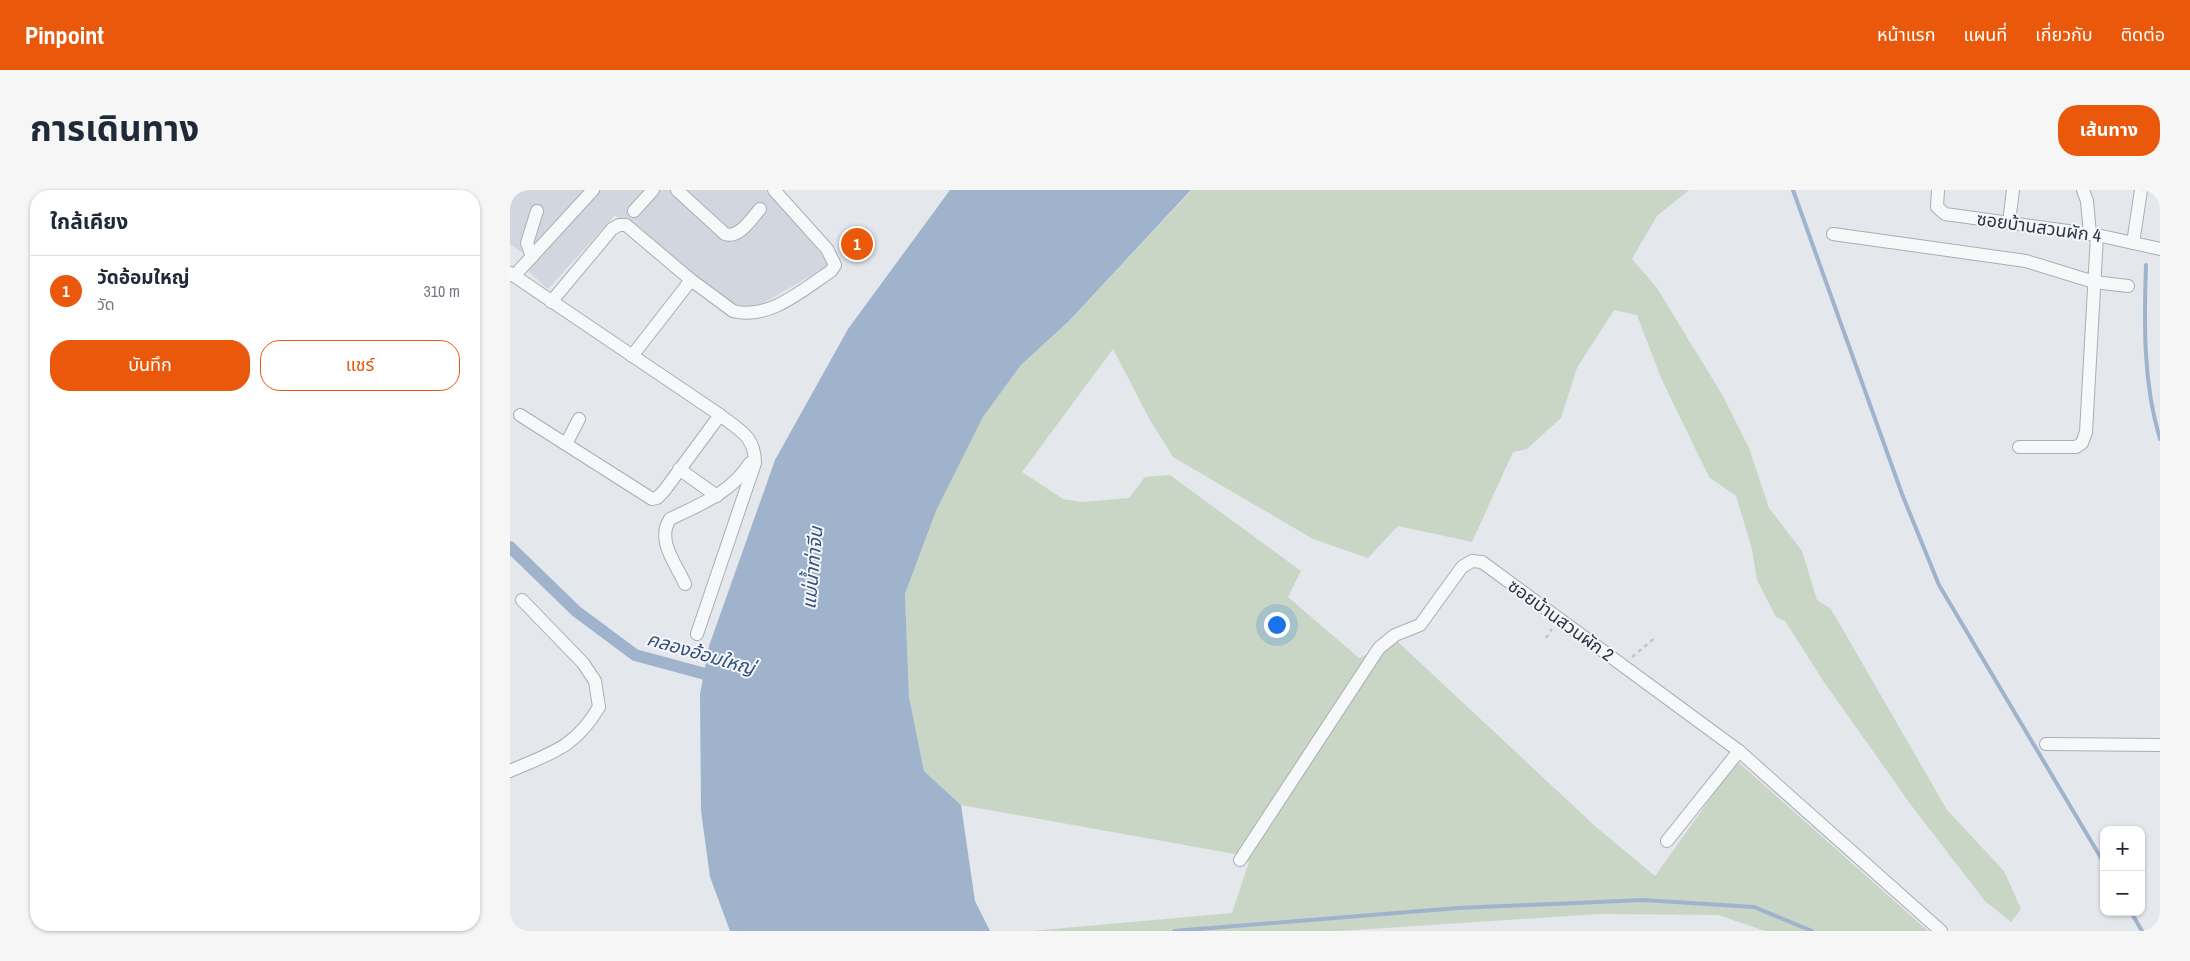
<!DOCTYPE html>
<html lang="th">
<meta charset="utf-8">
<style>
body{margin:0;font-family:"Archivo Narrow","Noto Sans Thai",sans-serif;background:#f6f6f7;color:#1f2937}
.controls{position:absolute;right:15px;bottom:15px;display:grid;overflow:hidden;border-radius:10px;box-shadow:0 1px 4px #0004}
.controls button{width:45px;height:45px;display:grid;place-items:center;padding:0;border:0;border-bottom:1px solid #e0e1e3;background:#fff;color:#1f2937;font:25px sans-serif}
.you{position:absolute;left:766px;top:434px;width:18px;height:18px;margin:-12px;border:4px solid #fff;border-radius:50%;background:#1a73e8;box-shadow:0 0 0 8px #1a73e833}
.badge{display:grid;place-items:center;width:32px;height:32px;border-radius:50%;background:#ea580c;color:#fff;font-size:16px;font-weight:700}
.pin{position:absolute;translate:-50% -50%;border:2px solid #fff;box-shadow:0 1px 5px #0006}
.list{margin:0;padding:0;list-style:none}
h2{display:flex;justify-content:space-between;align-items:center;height:65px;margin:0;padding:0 20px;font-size:21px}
h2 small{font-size:16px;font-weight:400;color:#747a83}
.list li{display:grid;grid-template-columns:32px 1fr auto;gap:15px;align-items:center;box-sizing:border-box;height:70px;padding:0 20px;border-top:1px solid #e0e1e3}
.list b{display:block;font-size:19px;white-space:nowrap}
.list p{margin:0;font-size:16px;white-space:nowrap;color:#747a83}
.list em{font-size:16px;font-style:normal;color:#747a83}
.actions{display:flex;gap:10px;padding:15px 20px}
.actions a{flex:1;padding:11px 0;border:1px solid #ea580c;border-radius:20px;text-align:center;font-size:18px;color:#ea580c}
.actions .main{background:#ea580c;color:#fff}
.map{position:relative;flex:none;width:1650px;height:741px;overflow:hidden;border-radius:20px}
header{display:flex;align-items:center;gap:30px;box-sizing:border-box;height:70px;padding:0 25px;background:#ea580c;color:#fff}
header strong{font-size:24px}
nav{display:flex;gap:28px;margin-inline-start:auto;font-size:18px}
.intro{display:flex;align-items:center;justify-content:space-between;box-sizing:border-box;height:120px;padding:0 30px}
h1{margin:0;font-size:35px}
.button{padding:12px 22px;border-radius:20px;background:#ea580c;color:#fff;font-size:18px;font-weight:700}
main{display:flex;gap:30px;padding:0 30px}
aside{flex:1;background:#fff;border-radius:20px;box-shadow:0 1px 4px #0004}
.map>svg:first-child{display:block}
.built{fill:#d2d6de}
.green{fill:#c9d6c5}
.water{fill:#9fb4cc}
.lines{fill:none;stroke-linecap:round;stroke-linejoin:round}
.stream{stroke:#9fb4cc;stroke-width:4}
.canal{stroke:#9fb4cc;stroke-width:12}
.minor-casing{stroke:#a9aeb7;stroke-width:14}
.path{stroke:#c2c5cb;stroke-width:2.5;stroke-dasharray:4 4;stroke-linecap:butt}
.minor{stroke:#f7f8fa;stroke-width:12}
.labels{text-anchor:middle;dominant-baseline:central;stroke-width:4;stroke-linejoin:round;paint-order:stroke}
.street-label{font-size:18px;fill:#2b3445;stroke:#f4f6f9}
.water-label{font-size:19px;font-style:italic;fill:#34527a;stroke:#f4f6f9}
</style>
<header>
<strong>Pinpoint</strong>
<nav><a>หน้าแรก</a><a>แผนที่</a><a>เกี่ยวกับ</a><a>ติดต่อ</a></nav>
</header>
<div class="intro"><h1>การเดินทาง</h1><a class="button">เส้นทาง</a></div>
<main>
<aside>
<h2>ใกล้เคียง<small></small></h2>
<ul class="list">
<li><span class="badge">1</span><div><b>วัดอ้อมใหญ่</b><p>วัด</p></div><em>310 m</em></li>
</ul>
<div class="actions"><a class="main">บันทึก</a><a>แชร์</a></div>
</aside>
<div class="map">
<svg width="1650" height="741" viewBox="0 0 1650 741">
<rect width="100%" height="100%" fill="#e4e7ec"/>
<!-- built -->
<path class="built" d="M 0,0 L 255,0 L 269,12 L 320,75 L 253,113 L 239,118 L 228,118 L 175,82 L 105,25 L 38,99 L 17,80 L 23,70 L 0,54 Z"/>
<!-- green -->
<path class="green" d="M 682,0 L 1179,0 L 1147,26 L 1122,69 L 1147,98 L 1213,206 L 1239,258 L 1259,318 L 1292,361 L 1307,410 L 1321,419 L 1437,620 L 1494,681 L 1511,719 L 1501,732 L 1475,711 L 1401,615 L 1314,492 L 1275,431 L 1266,427 L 1247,390 L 1242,359 L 1226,306 L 1199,287 L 1151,188 L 1127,125 L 1104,120 L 1067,178 L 1051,228 L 1017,259 L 1003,262 L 962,352 L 888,336 L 858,368 L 803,349 L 663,267 L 640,230 L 603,159 L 512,282 L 553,309 L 572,312 L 619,308 L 635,287 L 660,285 L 791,381 L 778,407 L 849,468 L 888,452 L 1086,637 L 1145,686 L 1227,571 L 1418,741 L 1255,741 L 1208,725 L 1089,724 L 830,741 L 521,741 L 722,723 L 739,672 L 725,664 L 451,615 L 414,581 L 399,507 L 395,404 L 426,321 L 473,227 L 511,175 L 559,131 Z"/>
<!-- water -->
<path class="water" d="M 440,0 L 681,0 L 559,131 L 511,175 L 473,227 L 426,321 L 395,404 L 399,507 L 414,581 L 451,615 L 465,711 L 480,741 L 220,741 L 200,687 L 191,621 L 190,504 L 199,456 L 265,270 L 338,139 Z"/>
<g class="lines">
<!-- stream -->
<g class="stream">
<path d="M 1283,0 L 1392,304 L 1429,395 L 1594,673"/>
<path d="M 1636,75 C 1634,133 1633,193 1650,249"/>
<path d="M 1621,722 L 1632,741"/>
<path d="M 664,741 L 948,718 L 1133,710 L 1244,717 L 1302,741"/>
</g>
<!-- canal -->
<path class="canal" d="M 0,357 L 66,421 L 125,465 L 210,488"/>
<defs>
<g id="minor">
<path d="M 167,0 L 215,44 C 229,49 241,29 250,19"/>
<path d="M 1428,0 L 1427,17 L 1435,24 L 1587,45 L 1650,59"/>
<path d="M 1573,0 L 1577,11 L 1580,44"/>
<path d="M 124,21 L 143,0"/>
<path d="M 1499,32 L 1503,0"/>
<path d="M 1323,44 L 1516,71 L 1584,92 L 1618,96"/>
<path d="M 1623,53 L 1631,0"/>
<path d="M 22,67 L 17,53 L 27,21"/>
<path d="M 0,83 L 210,225 C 229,240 245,246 245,273 L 187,444"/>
<path d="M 4,86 L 83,0"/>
<path d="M 41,112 L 102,39 L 109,35 L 116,35 L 181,90 L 223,121 C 258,131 294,99 321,81 L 325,75 L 317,59 L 264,0"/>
<path d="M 122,166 L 181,90"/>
<path d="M 10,225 L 142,309 L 147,308 L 154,301 L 210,225"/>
<path d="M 56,254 L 69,229"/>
<path d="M 1509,257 L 1566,257 L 1572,253 L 1576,242 L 1587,45"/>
<path d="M 169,279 L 207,306"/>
<path d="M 175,394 C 166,374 146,350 160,329 C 191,314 221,303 240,273"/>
<path d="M 1536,554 L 1650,555"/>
<path d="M 0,581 C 41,563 65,558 89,517 L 85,491 L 73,473 L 12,410"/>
<path d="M 1157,651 L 1229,561"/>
<path d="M 730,670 L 869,458 L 885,445 L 910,435 L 952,377 L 962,371 L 972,372 L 1229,561 L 1431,741"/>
</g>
</defs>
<!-- minor casing -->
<use href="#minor" class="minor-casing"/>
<!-- path -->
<g class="path">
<path d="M 1036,448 L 1042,439"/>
<path d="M 1122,467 L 1146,447"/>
</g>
<!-- minor -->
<use href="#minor" class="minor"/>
</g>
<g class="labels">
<!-- street labels -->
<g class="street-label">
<text transform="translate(1529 37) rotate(8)">ซอยบ้านสวนผัก 4</text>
<text transform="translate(1051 430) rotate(36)">ซอยบ้านสวนผัก 2</text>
</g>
<!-- water labels -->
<g class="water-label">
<text transform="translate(302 378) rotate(-85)">แม่น้ำท่าจีน</text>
<text transform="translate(191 463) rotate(16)">คลองอ้อมใหญ่</text>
</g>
</g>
</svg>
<div class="controls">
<button>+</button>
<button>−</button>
</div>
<div class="you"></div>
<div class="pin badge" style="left:347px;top:54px">1</div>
</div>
</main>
